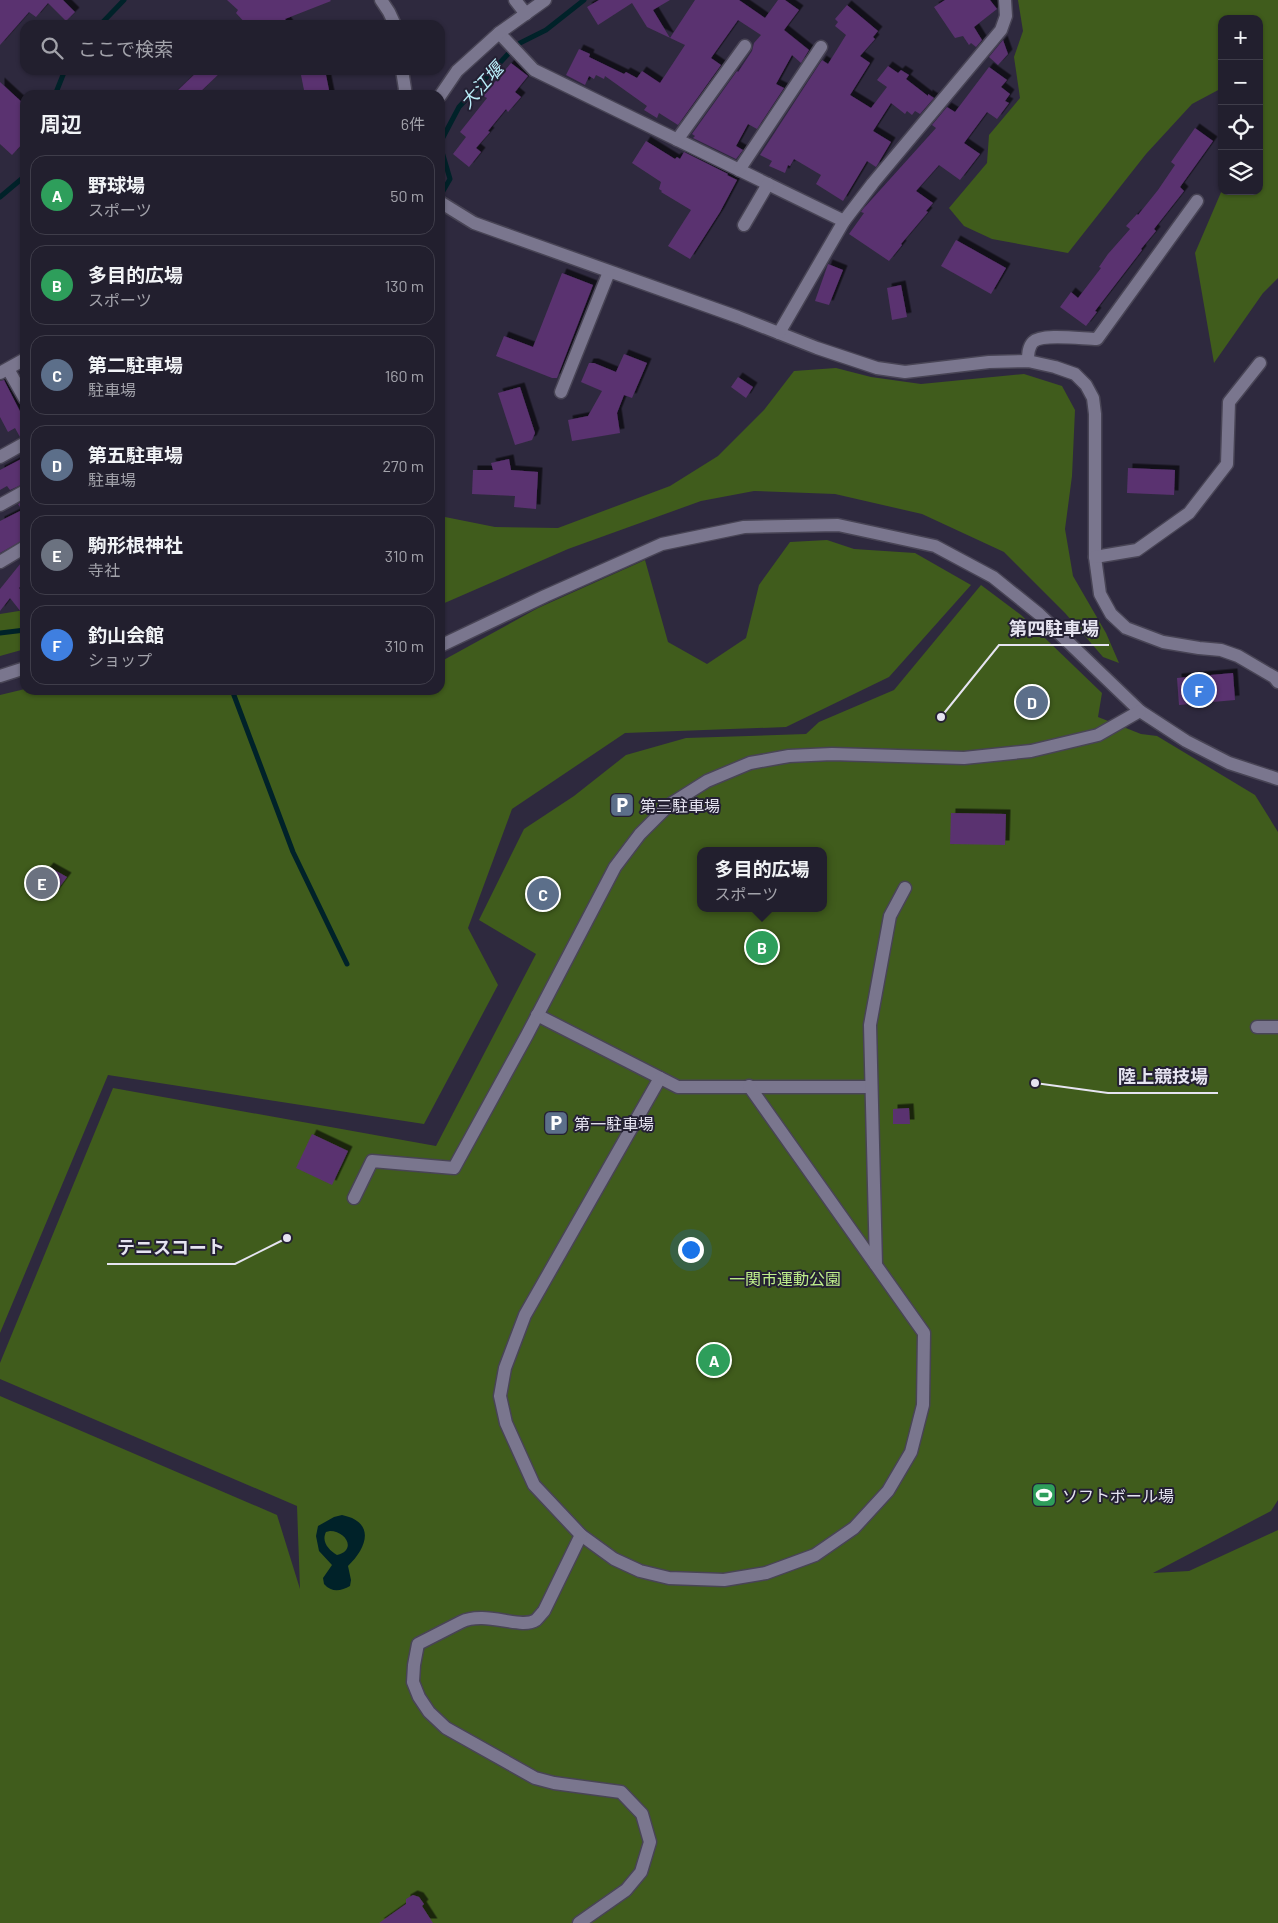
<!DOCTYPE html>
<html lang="ja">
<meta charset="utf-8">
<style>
body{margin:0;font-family:Barlow,"Noto Sans JP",sans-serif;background:#2e2c3a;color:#f1f3f6}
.controls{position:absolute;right:15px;top:15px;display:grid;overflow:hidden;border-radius:10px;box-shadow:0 1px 4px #0004}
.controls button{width:45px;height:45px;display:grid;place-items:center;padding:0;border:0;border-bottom:1px solid #3f3d4a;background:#221f2e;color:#f1f3f6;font:25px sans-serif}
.you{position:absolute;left:690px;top:1249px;width:18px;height:18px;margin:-12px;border:4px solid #fff;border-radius:50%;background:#1a73e8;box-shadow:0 0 0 8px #1a73e833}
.badge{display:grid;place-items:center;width:32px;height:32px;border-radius:50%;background:#d93025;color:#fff;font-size:16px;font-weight:700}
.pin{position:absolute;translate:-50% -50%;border:2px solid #fff;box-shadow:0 1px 5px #0006}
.popup{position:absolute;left:697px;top:847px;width:130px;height:65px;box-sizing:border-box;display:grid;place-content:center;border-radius:10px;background:#221f2e;filter:drop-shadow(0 1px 4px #0005);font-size:16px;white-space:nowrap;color:#a2a2aa}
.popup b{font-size:19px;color:#f1f3f6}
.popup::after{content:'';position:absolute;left:50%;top:100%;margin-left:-10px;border:10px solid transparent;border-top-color:#221f2e}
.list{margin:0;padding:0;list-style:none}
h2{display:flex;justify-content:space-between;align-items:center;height:65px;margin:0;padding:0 20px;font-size:21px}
h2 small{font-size:16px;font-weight:400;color:#a2a2aa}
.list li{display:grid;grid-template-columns:32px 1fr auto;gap:15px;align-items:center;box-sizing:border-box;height:80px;margin:0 10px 10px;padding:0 10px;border:1px solid #3f3d4a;border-radius:15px}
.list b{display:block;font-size:19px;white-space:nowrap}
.list p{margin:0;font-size:16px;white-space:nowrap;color:#a2a2aa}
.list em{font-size:16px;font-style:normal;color:#a2a2aa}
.icon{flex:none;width:28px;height:28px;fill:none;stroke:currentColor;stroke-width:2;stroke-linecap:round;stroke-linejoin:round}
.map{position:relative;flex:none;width:1278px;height:1923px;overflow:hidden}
.search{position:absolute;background:#221f2e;box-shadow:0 1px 4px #0004;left:20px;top:20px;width:425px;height:55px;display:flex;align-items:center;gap:12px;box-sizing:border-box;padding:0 18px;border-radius:15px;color:#a2a2aa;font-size:19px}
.panel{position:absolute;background:#221f2e;box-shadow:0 1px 4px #0004;left:20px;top:90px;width:425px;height:605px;border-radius:15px}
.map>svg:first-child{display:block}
.green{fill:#405c1c;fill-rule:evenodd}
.water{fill:#002229;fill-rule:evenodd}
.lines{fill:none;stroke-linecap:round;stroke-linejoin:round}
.stream{stroke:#002229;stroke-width:5}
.building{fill:#5a326f;filter:url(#shadow)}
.minor-casing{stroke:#484455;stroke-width:15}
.minor{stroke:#7a768e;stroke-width:12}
.labels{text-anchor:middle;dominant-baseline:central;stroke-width:4;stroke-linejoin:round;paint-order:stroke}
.poi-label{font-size:16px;fill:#e6e4f1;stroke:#242033;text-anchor:start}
.park-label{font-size:16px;fill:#bfef8b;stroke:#242033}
.water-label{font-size:18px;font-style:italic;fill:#b9edf8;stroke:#242033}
.leader{fill:none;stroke:#e6e4f1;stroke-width:2}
.callout-dot{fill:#e6e4f1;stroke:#242033;stroke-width:2}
.callout-label{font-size:18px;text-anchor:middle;font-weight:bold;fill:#e6e4f1;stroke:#242033;stroke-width:4;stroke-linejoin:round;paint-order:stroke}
</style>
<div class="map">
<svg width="1278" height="1923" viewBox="0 0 1278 1923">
<defs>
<filter id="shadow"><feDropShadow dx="4.5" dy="-4.5" stdDeviation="0" flood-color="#0009"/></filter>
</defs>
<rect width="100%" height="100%" fill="#2e293e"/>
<!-- green -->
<g class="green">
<path d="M 1018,0 L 1278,0 L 1278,278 L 1263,293 L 1214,363 L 1195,253 L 1222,190 L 1259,191 L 1259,19 L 1222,19 L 1222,88 L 1192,104 L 1146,154 L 1068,253 L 992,239 L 964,226 L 949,208 L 987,163 L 989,135 L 1020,98 L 1014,57 L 1023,31 Z"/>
<path d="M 836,368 L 871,377 L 921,384 L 1024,374 L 1062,386 L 1075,410 L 1072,476 L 1065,529 L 1073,576 L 1106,633 L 1119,663 L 1103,657 L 1065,613 L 1004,552 L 922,514 L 835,494 L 754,491 L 701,501 L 568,549 L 440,605 L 440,516 L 495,527 L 558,528 L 670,486 L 718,456 L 764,410 L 794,371 Z"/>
<path d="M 827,540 L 854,549 L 915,553 L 971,585 L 889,677 L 786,727 L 625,733 L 512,809 L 468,928 L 498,985 L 424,1124 L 108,1075 L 0,1333 L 0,695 L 25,689 L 440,690 L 440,662 L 538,608 L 645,560 L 668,642 L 707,664 L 746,638 L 759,585 L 790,542 Z"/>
<path d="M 981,585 L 1021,615 L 1102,693 L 1098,717 L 1141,734 L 1157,736 L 1255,795 L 1278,832 L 1278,1500 L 1271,1511 L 1153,1573 L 1189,1571 L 1278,1530 L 1278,1923 L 0,1923 L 0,1396 L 277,1515 L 300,1589 L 297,1506 L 0,1379 L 0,1363 L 113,1088 L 436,1146 L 536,954 L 479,920 L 524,829 L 574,796 L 626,755 L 686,738 L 806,734 L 819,722 L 894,690 ZM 701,851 L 823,851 L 823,908 L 701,908 Z"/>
<path d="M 25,610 L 25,649 L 0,656 L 0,614 Z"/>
</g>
<!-- water -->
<path class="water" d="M 342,1515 C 376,1522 367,1548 348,1566 L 351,1580 L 350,1586 C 341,1591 332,1593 324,1584 L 323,1578 L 332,1565 L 319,1551 L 316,1536 L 318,1526 L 334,1517 ZM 330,1531 C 346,1531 357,1550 337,1555 C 329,1550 321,1542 326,1532 Z"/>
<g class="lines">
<!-- stream -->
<g class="stream">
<path d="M 100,25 L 124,0"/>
<path d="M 520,43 L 546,30 L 584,0"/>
<path d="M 55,95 L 65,70"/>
<path d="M 440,143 L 459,107 L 508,54"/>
<path d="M 440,145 L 450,179 L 443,191"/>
<path d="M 0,197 L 25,176"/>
<path d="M 0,633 L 25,630"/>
<path d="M 232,690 L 293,852 L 347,964"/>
</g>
</g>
<!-- building -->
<g class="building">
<path d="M 0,0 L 63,0 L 75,12 L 66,21 L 48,3 L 36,17 L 29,12 L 0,45 Z"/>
<path d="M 227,0 L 330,0 L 331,1 L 285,19 L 289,25 L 247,25 L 236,13 L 238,10 Z"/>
<path d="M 599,0 L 670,0 L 653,10 L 670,38 L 695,0 L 739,0 L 765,18 L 778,0 L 785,0 L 799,10 L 784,30 L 809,50 L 801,63 L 792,55 L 776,84 L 784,88 L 757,129 L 748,124 L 736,146 L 743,150 L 736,159 L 693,138 L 695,136 L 692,134 L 737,71 L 738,72 L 752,51 L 754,43 L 761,35 L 738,20 L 711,58 L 721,65 L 678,125 L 659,113 L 657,118 L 644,110 L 647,106 L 605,76 L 604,79 L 596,75 L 594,79 L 589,76 L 585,85 L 566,75 L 579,49 L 590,54 L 589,57 L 624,74 L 626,72 L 637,78 L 642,71 L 660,83 L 685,45 L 647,27 L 632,3 L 598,25 L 587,7 Z"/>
<path d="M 945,0 L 990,0 L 997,9 L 974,27 L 982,40 L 976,47 L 971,43 L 969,45 L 963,36 L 955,38 L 934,7 Z"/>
<path d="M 847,5 L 878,31 L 873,37 L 875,39 L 860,56 L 870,63 L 850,95 L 871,108 L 887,87 L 877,80 L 888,66 L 898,73 L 901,70 L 909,75 L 906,79 L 928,96 L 928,94 L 934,98 L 920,114 L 915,111 L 912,115 L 907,111 L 905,114 L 891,103 L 873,131 L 891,142 L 876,167 L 867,161 L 843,201 L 816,184 L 821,175 L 794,159 L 790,166 L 788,165 L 785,173 L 769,166 L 772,161 L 760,155 L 822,60 L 828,64 L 846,35 L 835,26 L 838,22 L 835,19 Z"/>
<path d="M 1003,40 L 1008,54 L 998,65 L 989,57 Z"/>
<path d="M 511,63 L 528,76 L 515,92 L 521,97 L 508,112 L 506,109 L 488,131 L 490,132 L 476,148 L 481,152 L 469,167 L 453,154 L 466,137 L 460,132 L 487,98 L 483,96 Z"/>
<path d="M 989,67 L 1007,80 L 1001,87 L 1010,94 L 1005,101 L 1009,103 L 997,119 L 987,112 L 964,143 L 980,154 L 960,180 L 939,165 L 916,191 L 933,203 L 926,211 L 928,212 L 901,244 L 902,245 L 889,261 L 849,234 L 864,213 L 861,212 L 863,209 L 936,128 L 932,125 L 947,107 L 955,112 Z"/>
<path d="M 199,70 L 223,70 L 197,95 L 173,95 Z"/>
<path d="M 300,70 L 325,70 L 330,95 L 305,95 Z"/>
<path d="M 0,82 L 25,105 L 25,141 L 12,155 L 0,144 Z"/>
<path d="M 1195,128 L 1213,141 L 1180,187 L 1184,191 L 1154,229 L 1156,231 L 1141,249 L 1142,250 L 1095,311 L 1097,312 L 1086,326 L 1060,307 L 1071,292 L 1078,298 L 1101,268 L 1099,267 L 1108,254 L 1130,229 L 1126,226 L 1137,214 L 1138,215 L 1158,190 L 1175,165 L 1171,162 Z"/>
<path d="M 646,141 L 675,159 L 677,157 L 680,159 L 684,152 L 728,174 L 727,175 L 737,180 L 720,212 L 690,259 L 668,246 L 691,210 L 661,192 L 662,191 L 659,189 L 661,182 L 632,163 Z"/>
<path d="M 956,240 L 1006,268 L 991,294 L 941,266 Z"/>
<path d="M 828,264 L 843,270 L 829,305 L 815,301 Z"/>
<path d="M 562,273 L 593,285 L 557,378 L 552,378 L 496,356 L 504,336 L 533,347 Z"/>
<path d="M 901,285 L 907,317 L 892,320 L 887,288 Z"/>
<path d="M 624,354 L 647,363 L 632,398 L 624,395 L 617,413 L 620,433 L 572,441 L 568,420 L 588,416 L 602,391 L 581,382 L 589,363 L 594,363 L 616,372 Z"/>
<path d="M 738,377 L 753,387 L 746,398 L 731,387 Z"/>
<path d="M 4,380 L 25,421 L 25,435 L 20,437 L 15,428 L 8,432 L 0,417 L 0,381 Z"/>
<path d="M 520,387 L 535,433 L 532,440 L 515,445 L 498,393 Z"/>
<path d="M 25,457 L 25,483 L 10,490 L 7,486 L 0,490 L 0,470 Z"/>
<path d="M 509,459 L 511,470 L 538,472 L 536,509 L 514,507 L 515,496 L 472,494 L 473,470 L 493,470 L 491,463 Z"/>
<path d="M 1128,468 L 1175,470 L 1174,495 L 1127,493 Z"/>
<path d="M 25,500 L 25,539 L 0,553 L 0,521 L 22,510 L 18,504 Z"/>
<path d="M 25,558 L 25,581 L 19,588 L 25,596 L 25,617 L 10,598 L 0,611 L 0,589 Z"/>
<path d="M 1233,673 L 1235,700 L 1179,705 L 1177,678 Z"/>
<path d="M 951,813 L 1006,814 L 1005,845 L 950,844 Z"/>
<path d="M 49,867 L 67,877 L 53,896 L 36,884 Z"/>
<path d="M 909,1108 L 910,1124 L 893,1124 L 893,1109 Z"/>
<path d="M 312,1134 L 348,1151 L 332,1185 L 296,1168 Z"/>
<path d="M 413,1895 L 419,1897 L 424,1904 L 422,1906 L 433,1923 L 379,1923 L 406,1904 L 406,1899 Z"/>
</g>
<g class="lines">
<defs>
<g id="minor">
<path d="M 381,0 L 389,12 L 395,25"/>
<path d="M 515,0 L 526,14"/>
<path d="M 499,33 L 534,70 L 844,221"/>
<path d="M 402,70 L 405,89 L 404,95"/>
<path d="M 440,96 L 457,71 L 499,33 L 545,0"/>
<path d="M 677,140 L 745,46"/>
<path d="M 739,170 L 821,47"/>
<path d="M 440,202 L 474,223 L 738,317 L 817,348 L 877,368 L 905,372 L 989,362 L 1028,361 L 1055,367 L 1075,374 L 1086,385 L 1093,398 L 1095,414 L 1095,557 L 1100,594 L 1111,614 L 1126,628 L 1163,642 L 1199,648 L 1221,650 L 1238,656 L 1274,677 L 1278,682"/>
<path d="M 744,225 L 768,184"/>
<path d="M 779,333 L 844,221 L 873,183 L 1001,30 L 1006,16 L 1005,0"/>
<path d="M 1028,361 C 1028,355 1028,347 1033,342 C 1042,333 1083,339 1097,339 L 1197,201"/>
<path d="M 8,369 L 25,399"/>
<path d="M 0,373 L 25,359"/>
<path d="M 561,392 L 609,272"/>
<path d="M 0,457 L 25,443"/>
<path d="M 0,505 L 25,491"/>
<path d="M 1095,557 L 1137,550 L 1189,513 L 1227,464 L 1229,402 L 1260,363"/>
<path d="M 0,562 L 25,547"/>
<path d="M 440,646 L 545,596 L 662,544 L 744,527 L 838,525 L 935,546 L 993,577 L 1039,614 L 1140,711 L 1186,741 L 1229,763 L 1278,779"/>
<path d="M 0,676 L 25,668"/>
<path d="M 537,1015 L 678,1087 L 871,1087"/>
<path d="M 1257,1027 L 1278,1027"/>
<path d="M 660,1078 L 525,1315 L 505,1368 L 500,1396 L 506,1423 L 534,1485 L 581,1535 L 614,1559 L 640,1571 L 669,1578 L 724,1580 L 766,1573 L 815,1555 L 854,1528 L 888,1491 L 911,1452 L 923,1405 L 924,1333 L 749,1086"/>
<path d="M 354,1198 L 372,1161 L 454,1168 L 527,1035 L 615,867 L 640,834 L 669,805 L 707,781 L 750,763 L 789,756 L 832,754 L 964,758 L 1031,751 L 1098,735 L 1140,711"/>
<path d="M 876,1265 L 870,1025 L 890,916 L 905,888"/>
<path d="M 579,1923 L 626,1890 L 641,1872 L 650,1842 L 642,1814 L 621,1792 L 554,1783 L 535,1778 L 446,1728 L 429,1712 L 419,1697 L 413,1682 L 414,1665 L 418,1644 L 461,1622 C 485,1610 521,1630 536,1620 C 539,1617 542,1613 544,1611 L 581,1535"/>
</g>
</defs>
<!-- minor casing -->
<use href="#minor" class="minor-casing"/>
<!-- minor -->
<use href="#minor" class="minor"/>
</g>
<!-- icons -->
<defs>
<symbol id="parking-square" viewBox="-11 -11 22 22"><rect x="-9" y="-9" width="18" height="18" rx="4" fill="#5c6f8a" stroke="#242033"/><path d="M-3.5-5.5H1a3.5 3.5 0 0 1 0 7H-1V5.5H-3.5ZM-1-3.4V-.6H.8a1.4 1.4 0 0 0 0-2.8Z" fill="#fff"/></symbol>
<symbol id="stadium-square" viewBox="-11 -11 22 22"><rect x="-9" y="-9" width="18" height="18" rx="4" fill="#2e9e5b" stroke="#242033"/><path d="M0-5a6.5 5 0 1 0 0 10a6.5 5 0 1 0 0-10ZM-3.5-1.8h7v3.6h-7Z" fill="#fff"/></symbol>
</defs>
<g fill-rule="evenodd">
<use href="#parking-square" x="608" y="791" width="28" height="28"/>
<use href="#parking-square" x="542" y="1109" width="28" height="28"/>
<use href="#stadium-square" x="1030" y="1481" width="28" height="28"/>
</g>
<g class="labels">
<!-- poi labels -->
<g class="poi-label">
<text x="640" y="805">第三駐車場</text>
<text x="574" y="1123">第一駐車場</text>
<text x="1062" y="1495">ソフトボール場</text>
</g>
<!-- park labels -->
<g class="park-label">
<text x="785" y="1278">一関市運動公園</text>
</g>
<!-- water labels -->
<g class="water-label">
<text transform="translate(481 85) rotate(-48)">大江堰</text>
</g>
</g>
<!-- callouts -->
<path class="leader" d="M941 717L999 645H1109M1035 1083L1108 1093H1218M287 1238L235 1264H107"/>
<g class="callout-dot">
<circle cx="941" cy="717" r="5"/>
<circle cx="1035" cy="1083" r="5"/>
<circle cx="287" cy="1238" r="5"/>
</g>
<g class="callout-label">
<text x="1054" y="635">第四駐車場</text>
<text x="1163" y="1083">陸上競技場</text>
<text x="171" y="1254">テニスコート</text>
</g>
</svg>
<div class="controls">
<button>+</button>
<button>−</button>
<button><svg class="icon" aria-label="locate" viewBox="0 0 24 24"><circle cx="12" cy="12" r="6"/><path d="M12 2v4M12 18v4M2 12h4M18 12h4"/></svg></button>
<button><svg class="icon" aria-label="layers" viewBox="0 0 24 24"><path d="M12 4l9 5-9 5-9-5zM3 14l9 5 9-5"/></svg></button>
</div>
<div class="you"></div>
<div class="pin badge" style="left:714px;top:1360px;background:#2e9e5b">A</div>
<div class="pin badge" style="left:762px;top:947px;background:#2e9e5b">B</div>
<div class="popup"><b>多目的広場</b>スポーツ</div>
<div class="pin badge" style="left:543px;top:894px;background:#5c6f8a">C</div>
<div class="pin badge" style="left:1032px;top:702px;background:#5c6f8a">D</div>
<div class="pin badge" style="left:42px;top:883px;background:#6b7280">E</div>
<div class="pin badge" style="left:1199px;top:690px;background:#3f7fe0">F</div>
<div class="search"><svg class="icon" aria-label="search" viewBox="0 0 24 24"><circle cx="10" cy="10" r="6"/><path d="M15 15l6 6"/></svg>ここで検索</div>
<section class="panel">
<h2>周辺<small>6件</small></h2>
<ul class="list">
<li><span class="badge" style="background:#2e9e5b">A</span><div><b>野球場</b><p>スポーツ</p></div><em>50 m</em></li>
<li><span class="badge" style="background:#2e9e5b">B</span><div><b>多目的広場</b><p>スポーツ</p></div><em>130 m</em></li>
<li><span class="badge" style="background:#5c6f8a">C</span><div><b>第二駐車場</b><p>駐車場</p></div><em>160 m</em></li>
<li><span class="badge" style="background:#5c6f8a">D</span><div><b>第五駐車場</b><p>駐車場</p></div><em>270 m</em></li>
<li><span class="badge" style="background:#6b7280">E</span><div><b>駒形根神社</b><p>寺社</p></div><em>310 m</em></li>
<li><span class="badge" style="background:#3f7fe0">F</span><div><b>釣山会館</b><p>ショップ</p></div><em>310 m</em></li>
</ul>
</section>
</div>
